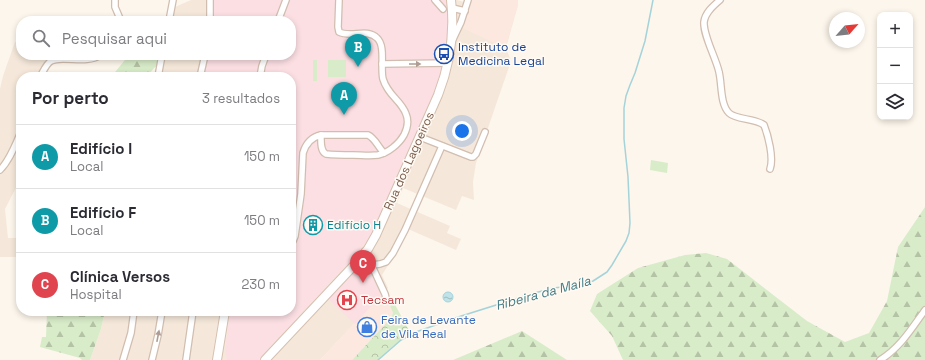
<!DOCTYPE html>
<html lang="pt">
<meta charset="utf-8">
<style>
body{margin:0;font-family:"Space Grotesk",sans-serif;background:#f7f7f7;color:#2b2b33}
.controls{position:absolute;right:12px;top:12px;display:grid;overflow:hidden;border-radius:8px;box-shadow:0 2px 6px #0003}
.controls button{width:36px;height:36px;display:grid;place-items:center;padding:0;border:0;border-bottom:1px solid #e1e1e2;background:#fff;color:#2b2b33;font:20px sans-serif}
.compass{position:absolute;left:829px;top:12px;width:36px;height:36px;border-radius:50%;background:#fff;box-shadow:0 2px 6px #0003;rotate:63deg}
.you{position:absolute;left:462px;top:131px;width:14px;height:14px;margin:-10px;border:3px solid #fff;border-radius:50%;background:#1a73e8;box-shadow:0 0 0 6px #1a73e833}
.badge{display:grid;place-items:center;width:26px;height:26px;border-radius:50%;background:#d93025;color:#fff;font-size:13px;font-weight:700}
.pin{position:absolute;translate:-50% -33px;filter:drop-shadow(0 1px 2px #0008)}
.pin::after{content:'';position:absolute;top:21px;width:14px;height:12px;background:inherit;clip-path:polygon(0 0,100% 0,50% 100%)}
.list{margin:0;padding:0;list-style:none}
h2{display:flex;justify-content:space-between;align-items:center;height:52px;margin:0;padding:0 16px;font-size:17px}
h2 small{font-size:13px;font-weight:400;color:#7c7c81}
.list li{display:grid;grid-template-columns:26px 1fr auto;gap:12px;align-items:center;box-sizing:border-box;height:64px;padding:0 16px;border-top:1px solid #e1e1e2}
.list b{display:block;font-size:15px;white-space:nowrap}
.list p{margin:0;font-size:13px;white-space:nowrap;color:#7c7c81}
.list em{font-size:13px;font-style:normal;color:#7c7c81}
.icon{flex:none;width:22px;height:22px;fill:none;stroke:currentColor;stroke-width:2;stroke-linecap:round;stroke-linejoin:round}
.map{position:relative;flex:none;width:925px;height:360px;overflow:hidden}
.search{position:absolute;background:#fff;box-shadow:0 2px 6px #0003;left:16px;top:16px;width:280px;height:44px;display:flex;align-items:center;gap:10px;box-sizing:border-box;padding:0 14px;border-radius:16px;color:#7c7c81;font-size:15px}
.panel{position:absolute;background:#fff;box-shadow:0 2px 6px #0003;left:16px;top:72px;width:280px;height:244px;border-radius:16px}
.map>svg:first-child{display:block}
.residential{fill:#f5e8da}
.commercial{fill:#fde8e0}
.medical{fill:#fbdfe3}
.forest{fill:url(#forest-firs)}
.park{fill:url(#park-crowns)}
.garden{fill:#d8ecc9}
.water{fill:url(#water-ripples);stroke:#a5d3da}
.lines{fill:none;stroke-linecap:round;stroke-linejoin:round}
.stream{stroke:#a5d3da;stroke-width:1.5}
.street-casing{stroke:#d1beb0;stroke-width:8}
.secondary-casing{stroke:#d6c0b0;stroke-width:10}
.street{stroke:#fff;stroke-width:5.5}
.secondary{stroke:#fff;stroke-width:8}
.oneway{fill:#af9d94}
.labels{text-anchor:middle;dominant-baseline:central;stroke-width:3;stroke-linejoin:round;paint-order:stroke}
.transit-label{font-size:12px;fill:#164399;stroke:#fffaf3;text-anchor:start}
.street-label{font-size:12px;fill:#7a5c4d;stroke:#fffaf3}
.culture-label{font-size:12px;fill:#0d838f;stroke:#fffaf3;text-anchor:start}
.health-label{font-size:12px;fill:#be3a42;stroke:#fffaf3;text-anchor:start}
.shop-label{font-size:12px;fill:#366cbe;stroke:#fffaf3;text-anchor:start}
.water-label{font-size:13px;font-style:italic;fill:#437c86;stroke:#fffaf3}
</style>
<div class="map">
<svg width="925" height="360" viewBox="0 0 925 360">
<defs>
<pattern id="forest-firs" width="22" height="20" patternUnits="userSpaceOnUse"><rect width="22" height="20" fill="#d8ecc9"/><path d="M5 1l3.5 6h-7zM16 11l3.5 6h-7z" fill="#b4c2a5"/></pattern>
<pattern id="park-crowns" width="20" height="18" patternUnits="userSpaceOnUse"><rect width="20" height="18" fill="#d8ecc9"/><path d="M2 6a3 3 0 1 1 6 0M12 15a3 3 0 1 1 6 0" fill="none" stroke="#b4c2a5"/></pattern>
<pattern id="water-ripples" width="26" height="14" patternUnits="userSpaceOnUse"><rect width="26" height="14" fill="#bfe3e8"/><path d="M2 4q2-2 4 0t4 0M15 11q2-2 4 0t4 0" fill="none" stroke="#a0bbbe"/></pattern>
</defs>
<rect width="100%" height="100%" fill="#fdf6ec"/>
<!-- residential -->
<g class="residential">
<path d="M 191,0 L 457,0 L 464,2 L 465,0 L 518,0 L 518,5 L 506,48 L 511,61 L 476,163 L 473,182 L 474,200 L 462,196 L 456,210 L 403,188 L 397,203 L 450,226 L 447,233 L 461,239 L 456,250 L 408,229 L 399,248 L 382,275 L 388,288 L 320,360 L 90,360 L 101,329 L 105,311 L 291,311 L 291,77 L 154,77 L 159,55 L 291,55 L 291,21 L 166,21 L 168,10 Z"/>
<path d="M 15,42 L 21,43 L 21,55 L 42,55 L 51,65 L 44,77 L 21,77 L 21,178 L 5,209 L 8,238 L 21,238 L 21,257 L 0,257 L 0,89 L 3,76 Z"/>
</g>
<!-- commercial -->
<g class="commercial">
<path d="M 472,0 L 518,0 L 518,5 L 505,48 L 463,28 Z"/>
<path d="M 381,295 L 386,305 L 389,303 L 393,313 L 392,317 L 352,360 L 320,360 Z"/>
</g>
<!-- medical -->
<g class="medical">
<path d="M 212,0 L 448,0 L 449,6 L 448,31 L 444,59 L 437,87 L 373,231 L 366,242 L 353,258 L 258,360 L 227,360 L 225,350 L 230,311 L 291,311 L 291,77 L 202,77 L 208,55 L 291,55 L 291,21 L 212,21 Z"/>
<path d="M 365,261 L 381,295 L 355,324 L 328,299 Z"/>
</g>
<!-- forest -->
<g class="forest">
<path d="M 129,55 L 159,55 L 157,65 L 146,77 L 111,77 Z"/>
<path d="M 925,207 L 925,360 L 623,360 L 612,336 L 590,311 L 597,294 L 638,268 L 685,255 L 706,253 L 727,259 L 807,321 L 845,342 L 869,333 L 887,301 L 898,247 Z"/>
<path d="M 47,311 L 105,311 L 101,329 L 90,360 L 82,360 L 80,358 L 40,347 L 42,337 L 46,337 Z"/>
<path d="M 522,331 L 567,360 L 453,360 Z"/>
</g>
<!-- park -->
<path class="park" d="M 393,301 L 411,334 C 398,341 388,350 378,360 L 352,360 L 391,318 L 393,313 L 389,303 Z"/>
<!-- garden -->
<g class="garden">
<rect x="313" y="60" width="4" height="21"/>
<rect x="328" y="60" width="18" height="17"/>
<path d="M 651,160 L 668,163 L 667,173 L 650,170 Z"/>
</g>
<!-- water -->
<circle class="water" cx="448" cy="297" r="5"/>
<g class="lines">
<!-- stream -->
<path class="stream" d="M 378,360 L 401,340 L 416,332 L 455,318 L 531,294 L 553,288 L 572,286 L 593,281 L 607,272 L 612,265 L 626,241 L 629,233 L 630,223 L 628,177 L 624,139 L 624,108 L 626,96 L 630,85 L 635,73 L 645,41 L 653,0"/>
<defs>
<g id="street">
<path d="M 115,0 L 115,7 L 121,21"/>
<path d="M 435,0 L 443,9"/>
<path d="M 720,0 C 713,6 705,13 704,22 C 703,35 716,58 719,72 C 722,84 720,104 729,113 C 736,120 755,118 764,125 C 768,135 774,158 770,169"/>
<path d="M 452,8 L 465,11"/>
<path d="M 169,21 L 173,0"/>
<path d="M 210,21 L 210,0"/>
<path d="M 278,21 L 286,0"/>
<path d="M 453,39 L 461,22 L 468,0"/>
<path d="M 382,64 L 448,63"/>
<path d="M 40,77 C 43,72 46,64 51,61 C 55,59 59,59 63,59 C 76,59 90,62 101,55"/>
<path d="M 158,77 L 162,55"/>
<path d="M 200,77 L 205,55"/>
<path d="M 260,77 L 262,66 L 266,55"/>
<path d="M 321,135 C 321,141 320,151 326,154 C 335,155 344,155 353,155 C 361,155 370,156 378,155 C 388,153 399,144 404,135 C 407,129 409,121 406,114 C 401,100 388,96 383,79 C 380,68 386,46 377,38 C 367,28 351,38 339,32 L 338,27 L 339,0"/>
<path d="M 420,137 L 471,157 L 473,157 L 476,154 L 485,132"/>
<path d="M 0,170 C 10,160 15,145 21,132"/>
<path d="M 291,242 L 293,241 L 295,236 L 301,194 L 303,153 C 306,143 312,137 321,135 L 368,135 C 375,138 378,147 384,153"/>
<path d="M 365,251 L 385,294 L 386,298"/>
<path d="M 372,265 L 380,264 L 386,262 L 393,253 L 405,230 L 442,146"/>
<path d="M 123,360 L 131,333 L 134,311"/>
<path d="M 152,360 L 158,335 L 162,311"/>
<path d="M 186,360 L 193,311"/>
<path d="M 880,360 C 900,348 912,328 925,310"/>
</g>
<g id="secondary">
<path d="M 217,360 L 225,311"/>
<path d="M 265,360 L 359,260 L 368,249 L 376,235 L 438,95 C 450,64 455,33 451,0"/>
</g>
</defs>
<!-- street casing -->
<use href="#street" class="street-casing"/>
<!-- secondary casing -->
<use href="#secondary" class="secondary-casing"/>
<!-- street -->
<use href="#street" class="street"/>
<!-- secondary -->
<use href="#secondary" class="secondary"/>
</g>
<!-- one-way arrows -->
<defs><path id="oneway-solid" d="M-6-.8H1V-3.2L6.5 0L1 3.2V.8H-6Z"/></defs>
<g class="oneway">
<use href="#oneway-solid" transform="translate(415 64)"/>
<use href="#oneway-solid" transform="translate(158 336) rotate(-79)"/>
</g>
<!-- icons -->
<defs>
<symbol id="bus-ring" viewBox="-11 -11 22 22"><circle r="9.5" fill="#fffaf3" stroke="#1a4fb4" stroke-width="1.5"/><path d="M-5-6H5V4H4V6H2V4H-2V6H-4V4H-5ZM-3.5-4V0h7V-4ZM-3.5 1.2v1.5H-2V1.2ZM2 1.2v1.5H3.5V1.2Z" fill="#1a4fb4"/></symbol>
<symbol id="building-ring" viewBox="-11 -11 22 22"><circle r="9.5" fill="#fffaf3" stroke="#0f9aa8" stroke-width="1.5"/><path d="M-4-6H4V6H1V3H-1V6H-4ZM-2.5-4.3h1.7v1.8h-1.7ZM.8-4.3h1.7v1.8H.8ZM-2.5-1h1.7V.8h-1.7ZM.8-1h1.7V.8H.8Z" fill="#0f9aa8"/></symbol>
<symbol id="hospital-ring" viewBox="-11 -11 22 22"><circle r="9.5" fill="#fffaf3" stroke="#e0444e" stroke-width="1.5"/><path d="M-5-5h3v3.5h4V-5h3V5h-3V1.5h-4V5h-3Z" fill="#e0444e"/></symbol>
<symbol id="shop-ring" viewBox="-11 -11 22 22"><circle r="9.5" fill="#fffaf3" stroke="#3f7fe0" stroke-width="1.5"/><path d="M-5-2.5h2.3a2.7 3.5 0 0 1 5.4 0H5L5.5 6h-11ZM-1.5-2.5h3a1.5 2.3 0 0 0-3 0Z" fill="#3f7fe0"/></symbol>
</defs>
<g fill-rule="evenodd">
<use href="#bus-ring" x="433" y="43" width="22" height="22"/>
<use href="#building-ring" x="302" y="214" width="22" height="22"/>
<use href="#hospital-ring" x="336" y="289" width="22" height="22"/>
<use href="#shop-ring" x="356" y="316" width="22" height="22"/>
</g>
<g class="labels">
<!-- transit labels -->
<g class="transit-label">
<text x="458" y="47">Instituto de<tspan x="458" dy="14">Medicina Legal</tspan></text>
</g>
<!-- street labels -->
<g class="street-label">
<text transform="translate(409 161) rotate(-66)">Rua dos Lagoeiros</text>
</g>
<!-- culture labels -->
<g class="culture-label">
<text x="327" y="225">Edifício H</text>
</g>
<!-- health labels -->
<g class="health-label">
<text x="361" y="300">Tecsam</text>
</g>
<!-- shop labels -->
<g class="shop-label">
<text x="381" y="320">Feira de Levante<tspan x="381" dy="14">de Vila Real</tspan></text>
</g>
<!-- water labels -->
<g class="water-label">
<text transform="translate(543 293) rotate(-15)">Ribeira da Maíla</text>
</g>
</g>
</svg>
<div class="controls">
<button>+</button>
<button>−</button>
<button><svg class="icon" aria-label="layers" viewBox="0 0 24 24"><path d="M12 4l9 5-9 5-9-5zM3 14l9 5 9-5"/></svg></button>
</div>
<svg class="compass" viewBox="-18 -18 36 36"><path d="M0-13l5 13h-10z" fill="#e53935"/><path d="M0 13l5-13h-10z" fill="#7c7c81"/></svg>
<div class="you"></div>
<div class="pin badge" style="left:344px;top:115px;background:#0f9aa8">A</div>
<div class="pin badge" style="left:358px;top:67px;background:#0f9aa8">B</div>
<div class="pin badge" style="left:363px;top:283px;background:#e0444e">C</div>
<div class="search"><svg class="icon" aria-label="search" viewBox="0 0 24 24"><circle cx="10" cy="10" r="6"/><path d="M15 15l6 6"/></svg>Pesquisar aqui</div>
<section class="panel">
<h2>Por perto<small>3 resultados</small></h2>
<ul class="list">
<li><span class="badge" style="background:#0f9aa8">A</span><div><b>Edifício I</b><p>Local</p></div><em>150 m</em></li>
<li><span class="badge" style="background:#0f9aa8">B</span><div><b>Edifício F</b><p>Local</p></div><em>150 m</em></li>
<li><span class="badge" style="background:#e0444e">C</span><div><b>Clínica Versos</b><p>Hospital</p></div><em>230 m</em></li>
</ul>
</section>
</div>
